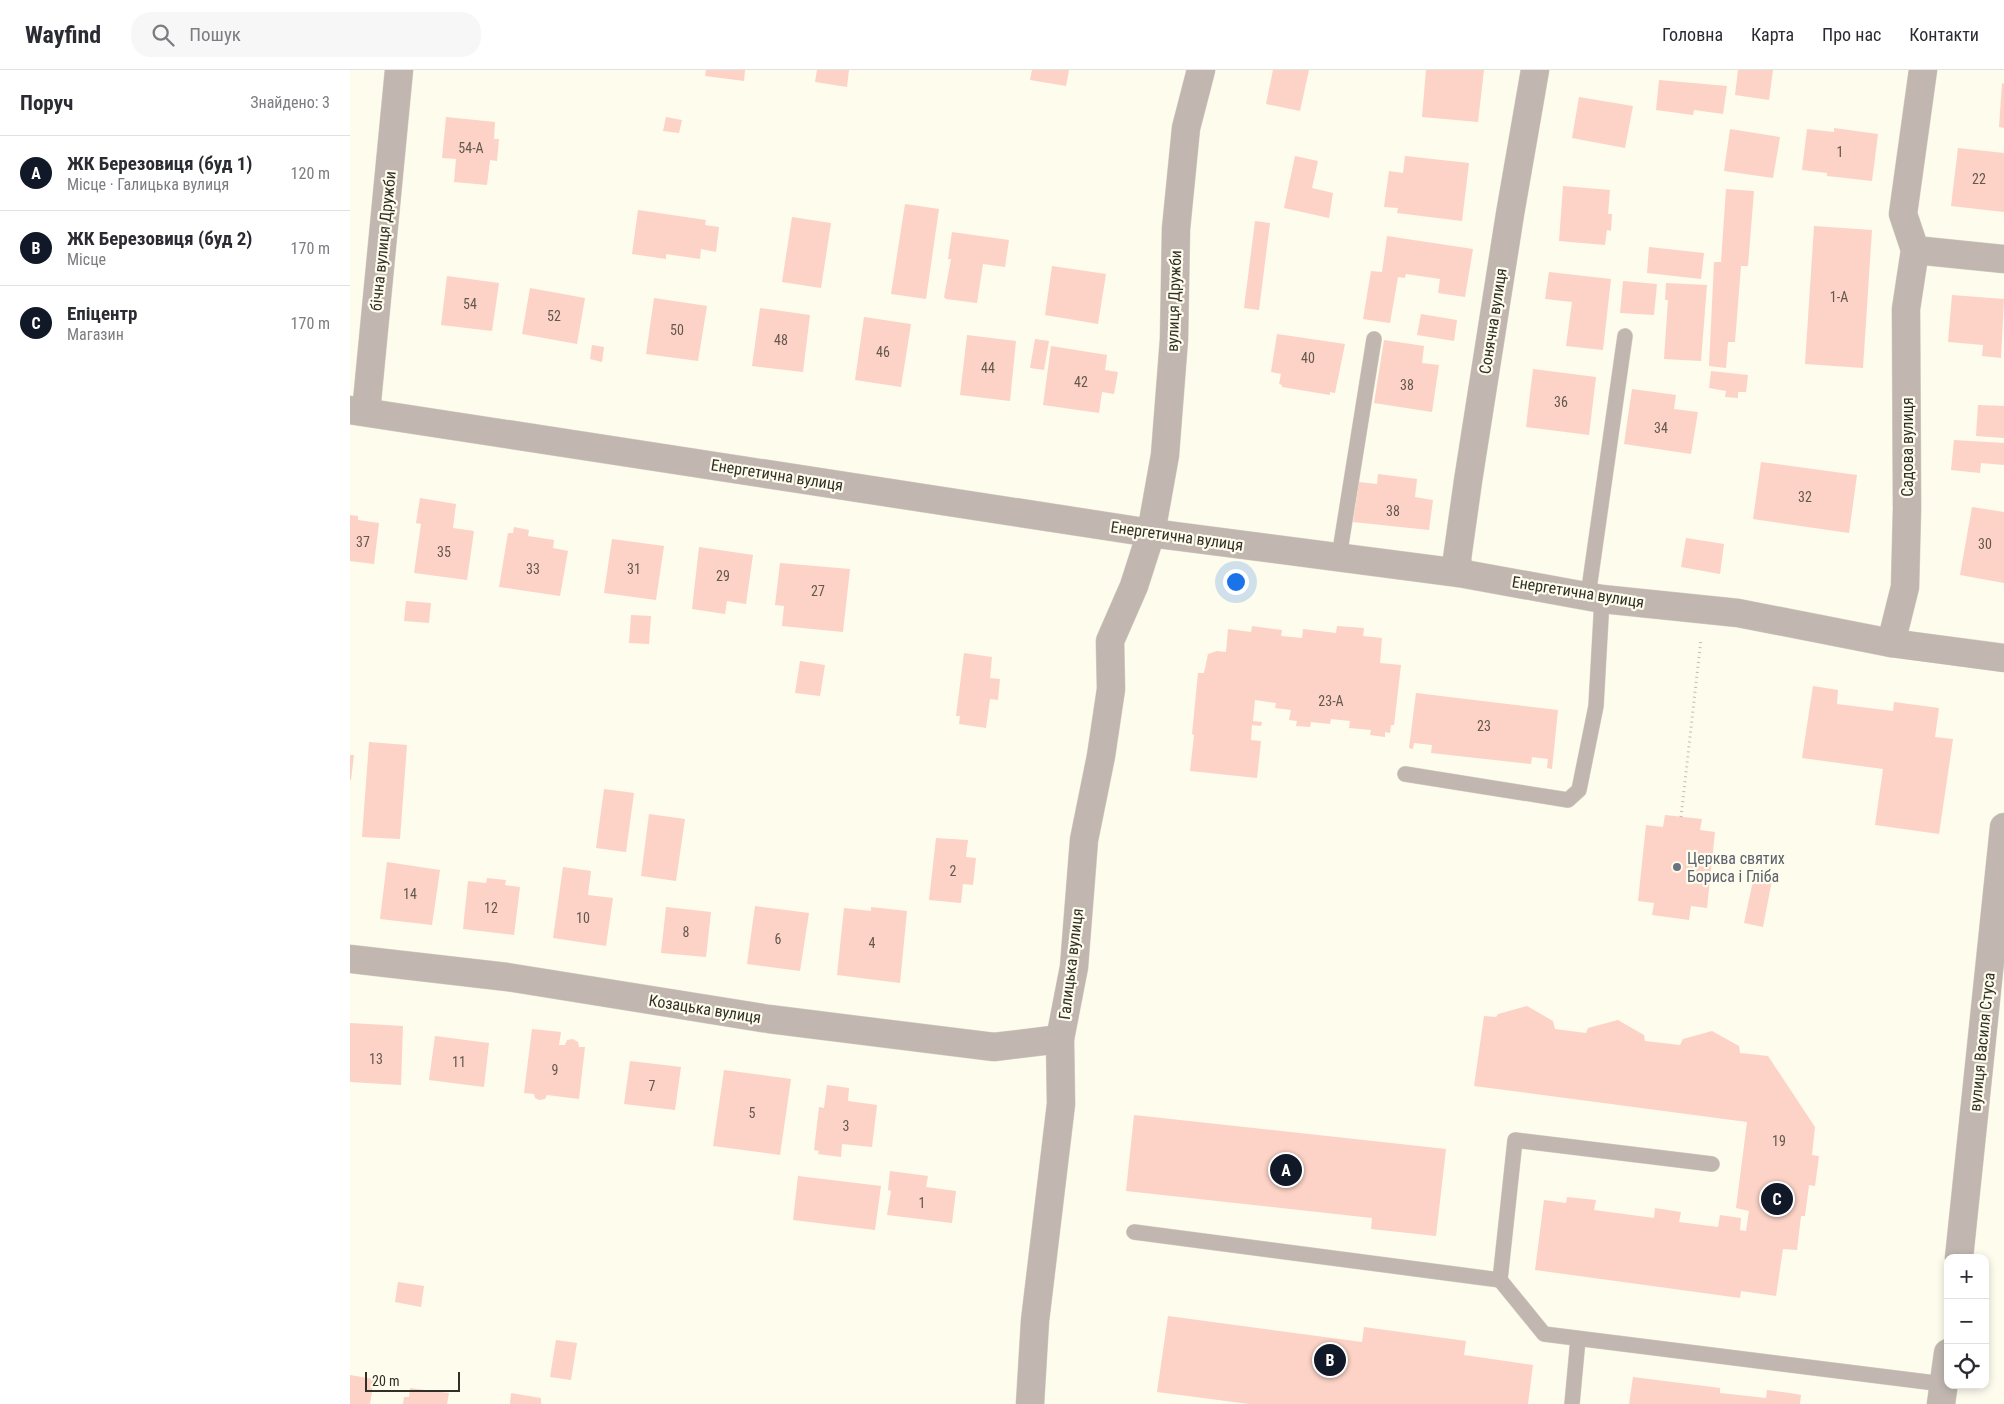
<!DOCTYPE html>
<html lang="uk">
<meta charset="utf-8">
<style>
body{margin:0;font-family:"Roboto Condensed",sans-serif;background:#f7f7f7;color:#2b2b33}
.controls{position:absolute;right:15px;bottom:15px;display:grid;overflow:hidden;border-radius:10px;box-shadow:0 2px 8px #0003}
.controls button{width:45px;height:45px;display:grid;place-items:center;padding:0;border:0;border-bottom:1px solid #e1e1e2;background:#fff;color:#2b2b33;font:25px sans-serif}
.scale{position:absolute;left:15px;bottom:12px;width:95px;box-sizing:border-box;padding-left:5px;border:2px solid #312f26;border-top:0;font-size:14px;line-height:18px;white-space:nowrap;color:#312f26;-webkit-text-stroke:4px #fefced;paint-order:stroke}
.you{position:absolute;left:885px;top:511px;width:18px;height:18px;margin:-12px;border:4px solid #fff;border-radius:50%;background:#1a73e8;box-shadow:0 0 0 8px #1a73e833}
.badge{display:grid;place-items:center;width:32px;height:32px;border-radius:50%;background:#111827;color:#fff;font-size:16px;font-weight:700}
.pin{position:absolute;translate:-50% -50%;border:2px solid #fff;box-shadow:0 1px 5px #0006}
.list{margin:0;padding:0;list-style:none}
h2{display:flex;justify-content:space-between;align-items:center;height:65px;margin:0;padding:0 20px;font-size:21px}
h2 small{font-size:16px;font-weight:400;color:#7c7c81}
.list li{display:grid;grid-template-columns:32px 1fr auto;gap:15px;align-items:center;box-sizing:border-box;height:75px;padding:0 20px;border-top:1px solid #e1e1e2}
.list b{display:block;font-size:19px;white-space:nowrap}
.list p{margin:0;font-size:16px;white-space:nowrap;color:#7c7c81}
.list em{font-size:16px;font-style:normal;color:#7c7c81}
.icon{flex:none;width:28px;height:28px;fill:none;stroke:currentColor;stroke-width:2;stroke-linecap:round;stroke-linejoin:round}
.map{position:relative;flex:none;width:1654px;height:1334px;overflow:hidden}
header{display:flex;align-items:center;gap:30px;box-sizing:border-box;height:70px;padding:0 25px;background:#fff;border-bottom:1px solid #e1e1e2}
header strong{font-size:24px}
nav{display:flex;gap:28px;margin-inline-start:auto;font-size:18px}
.search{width:350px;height:45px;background:#f7f7f7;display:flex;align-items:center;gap:12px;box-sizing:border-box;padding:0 18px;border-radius:20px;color:#7c7c81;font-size:19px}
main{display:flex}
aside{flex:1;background:#fff}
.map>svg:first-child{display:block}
.building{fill:#fcd3c6}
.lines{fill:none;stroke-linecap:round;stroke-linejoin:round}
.lane-casing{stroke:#d9d7c9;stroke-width:16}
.street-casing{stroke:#d9d7c9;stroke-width:29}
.path{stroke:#c0beb1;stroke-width:3;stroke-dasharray:1 4;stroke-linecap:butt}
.lane{stroke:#c1b6b0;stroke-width:15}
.street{stroke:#c1b6b0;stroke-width:28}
.worship-dot{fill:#6b7280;stroke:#fefced;stroke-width:2}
.labels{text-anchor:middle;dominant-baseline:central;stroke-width:4.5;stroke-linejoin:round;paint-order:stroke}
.number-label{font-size:14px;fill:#64584e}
.street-label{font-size:16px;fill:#312f26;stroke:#fefced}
.worship-label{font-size:16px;fill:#5b616d;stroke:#fefced;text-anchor:start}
</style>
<header>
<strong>Wayfind</strong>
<div class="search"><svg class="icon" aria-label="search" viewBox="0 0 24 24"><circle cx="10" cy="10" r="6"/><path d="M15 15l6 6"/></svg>Пошук</div>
<nav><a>Головна</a><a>Карта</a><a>Про нас</a><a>Контакти</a></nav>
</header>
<main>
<aside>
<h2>Поруч<small>Знайдено: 3</small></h2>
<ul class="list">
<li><span class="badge">A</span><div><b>ЖК Березовиця (буд 1)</b><p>Місце · Галицька вулиця</p></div><em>120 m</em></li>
<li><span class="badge">B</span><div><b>ЖК Березовиця (буд 2)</b><p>Місце</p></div><em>170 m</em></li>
<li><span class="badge">C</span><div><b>Епіцентр</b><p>Магазин</p></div><em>170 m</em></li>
</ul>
</aside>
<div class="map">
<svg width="1654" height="1334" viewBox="0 0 1654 1334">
<rect width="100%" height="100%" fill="#fefced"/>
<!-- building -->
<g class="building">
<path d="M 356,0 L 395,0 L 394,11 L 355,6 Z"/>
<path d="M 467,0 L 499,0 L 497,17 L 465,12 Z"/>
<path d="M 682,0 L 719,0 L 716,16 L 680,10 Z"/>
<path d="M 923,0 L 959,0 L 950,41 L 916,34 Z"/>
<path d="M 1076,0 L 1134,0 L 1128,52 L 1072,47 Z"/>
<path d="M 1388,0 L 1423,0 L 1419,30 L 1385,25 Z"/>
<path d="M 1309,10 L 1377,16 L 1373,44 L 1344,40 L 1343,45 L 1306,40 Z"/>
<path d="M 1652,13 L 1654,14 L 1654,58 L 1649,57 Z"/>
<path d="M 1229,27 L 1283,36 L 1275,78 L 1222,68 Z"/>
<path d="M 96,47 L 145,52 L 144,69 L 149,69 L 147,91 L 140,90 L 137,115 L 104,112 L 106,89 L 92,88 Z"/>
<path d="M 316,47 L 332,50 L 329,63 L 313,61 Z"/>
<path d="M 1484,58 L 1528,64 L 1522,111 L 1477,106 L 1477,103 L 1452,100 L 1457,59 L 1484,62 Z"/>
<path d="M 1380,59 L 1430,67 L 1423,108 L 1374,101 Z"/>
<path d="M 1608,78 L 1654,83 L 1654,142 L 1601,136 Z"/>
<path d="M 945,86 L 968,91 L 962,118 L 983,123 L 979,148 L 934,138 Z"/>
<path d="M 1055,86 L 1119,93 L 1112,151 L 1047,143 L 1048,138 L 1034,137 L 1039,101 L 1053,103 Z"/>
<path d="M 1213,116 L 1260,120 L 1258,144 L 1262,144 L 1261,161 L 1257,160 L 1255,175 L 1209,171 Z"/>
<path d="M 1376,119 L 1404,121 L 1398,196 L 1391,196 L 1385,272 L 1378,272 L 1376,298 L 1359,296 L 1364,192 L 1371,192 Z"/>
<path d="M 555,134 L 589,139 L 576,229 L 541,224 Z"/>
<path d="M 288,140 L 356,150 L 355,155 L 369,157 L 366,182 L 351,179 L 350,189 L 316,184 L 316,189 L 282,184 Z"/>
<path d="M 442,147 L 481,153 L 471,218 L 432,212 Z"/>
<path d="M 905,151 L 920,153 L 909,240 L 894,238 Z"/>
<path d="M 1464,156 L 1522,160 L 1513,298 L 1455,294 Z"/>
<path d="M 602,162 L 659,170 L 655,197 L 633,194 L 627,233 L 596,229 L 594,227 L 601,189 L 598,189 Z"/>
<path d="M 1037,166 L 1123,179 L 1115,227 L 1088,223 L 1090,209 L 1056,204 L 1055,208 L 1048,207 L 1040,253 L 1013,249 L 1021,201 L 1032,202 Z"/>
<path d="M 1299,177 L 1354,183 L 1351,209 L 1297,203 Z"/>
<path d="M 702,196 L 756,204 L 748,254 L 695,245 Z"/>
<path d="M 1199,202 L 1261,209 L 1253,280 L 1216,276 L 1222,232 L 1195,229 Z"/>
<path d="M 97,206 L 149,213 L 142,261 L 91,255 Z"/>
<path d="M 1273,211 L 1307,214 L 1304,245 L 1270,243 Z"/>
<path d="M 1316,213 L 1357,215 L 1351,291 L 1314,289 L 1318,230 L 1315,230 Z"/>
<path d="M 180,218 L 235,228 L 227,274 L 172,264 Z"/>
<path d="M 1602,225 L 1654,229 L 1651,288 L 1632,286 L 1633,275 L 1598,272 Z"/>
<path d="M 304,228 L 357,236 L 348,291 L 296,284 Z"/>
<path d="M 410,238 L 460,245 L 453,302 L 402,296 Z"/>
<path d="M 1071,244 L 1107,250 L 1104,271 L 1067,265 Z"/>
<path d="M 514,247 L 561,254 L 551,317 L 505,310 Z"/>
<path d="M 927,264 L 995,274 L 985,323 L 980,322 L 980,325 L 932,317 L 932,315 L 929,314 L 931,304 L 921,302 Z"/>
<path d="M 617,265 L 666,271 L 660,331 L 610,325 Z"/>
<path d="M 685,269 L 699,271 L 694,300 L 680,298 Z"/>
<path d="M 1034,270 L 1074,276 L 1072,293 L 1089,295 L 1082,342 L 1024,333 Z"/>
<path d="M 242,275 L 254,277 L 252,292 L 240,289 Z"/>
<path d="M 701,276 L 757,285 L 755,300 L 768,302 L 764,324 L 752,322 L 749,343 L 693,335 Z"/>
<path d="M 1183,299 L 1246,307 L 1239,365 L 1176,357 Z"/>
<path d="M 1361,301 L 1398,305 L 1396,322 L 1388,322 L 1388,328 L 1375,327 L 1376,321 L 1359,318 Z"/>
<path d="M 1282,319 L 1326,325 L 1324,339 L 1348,342 L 1341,384 L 1274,374 Z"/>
<path d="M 1628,335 L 1654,336 L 1654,368 L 1626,366 Z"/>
<path d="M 1604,370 L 1654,373 L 1654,395 L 1631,393 L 1630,403 L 1601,400 Z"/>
<path d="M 1411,392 L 1507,405 L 1499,463 L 1403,449 Z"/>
<path d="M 1028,404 L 1067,409 L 1065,427 L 1083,430 L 1079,460 L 1003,452 L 1009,412 L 1027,414 Z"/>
<path d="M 70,428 L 106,434 L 103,458 L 124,461 L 117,510 L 64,503 L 71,454 L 66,453 Z"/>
<path d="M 1622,437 L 1654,442 L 1654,513 L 1610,505 Z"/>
<path d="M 0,445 L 8,446 L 8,450 L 29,453 L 24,494 L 0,491 Z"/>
<path d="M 164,457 L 179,460 L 178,466 L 204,470 L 203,478 L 218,481 L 210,526 L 149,517 L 158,463 L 163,463 Z"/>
<path d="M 1336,468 L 1374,474 L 1370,504 L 1331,497 Z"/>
<path d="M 262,469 L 314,476 L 306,530 L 254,523 Z"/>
<path d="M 349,477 L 403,485 L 396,534 L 377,531 L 375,544 L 342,539 Z"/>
<path d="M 430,493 L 500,499 L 493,562 L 432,556 L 434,536 L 425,535 Z"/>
<path d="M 56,531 L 81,533 L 79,553 L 54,551 Z"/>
<path d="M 281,545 L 301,546 L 299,574 L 279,573 Z"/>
<path d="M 902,556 L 932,560 L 931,566 L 952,568 L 953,559 L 986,563 L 987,556 L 1014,558 L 1013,566 L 1032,568 L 1030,593 L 1051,595 L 1044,655 L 1041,655 L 1040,663 L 1035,662 L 1035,667 L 1020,665 L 1021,660 L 999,658 L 1000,651 L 981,649 L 980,654 L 961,652 L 960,657 L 946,656 L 947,651 L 939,650 L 941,640 L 925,638 L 926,633 L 905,630 L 903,651 L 912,652 L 911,656 L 902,655 L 901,670 L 911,671 L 907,708 L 840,701 L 844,665 L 842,664 L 848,603 L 854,603 L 858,584 L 867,581 L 876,582 L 878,559 L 901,562 Z"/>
<path d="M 614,583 L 642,587 L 640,608 L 650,609 L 648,630 L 640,629 L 636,658 L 609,654 L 610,646 L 606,646 Z"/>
<path d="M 450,591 L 475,595 L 470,626 L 445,623 Z"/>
<path d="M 1463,616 L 1488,620 L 1487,634 L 1543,641 L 1544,632 L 1589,638 L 1585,667 L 1603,669 L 1589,764 L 1525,755 L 1533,699 L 1452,688 Z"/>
<path d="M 1066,623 L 1208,640 L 1202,699 L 1197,698 L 1198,689 L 1182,687 L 1181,694 L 1081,683 L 1082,675 L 1064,673 L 1063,679 L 1059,678 Z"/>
<path d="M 19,672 L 57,675 L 50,769 L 12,767 Z"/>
<path d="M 0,685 L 4,685 L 1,710 L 0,710 Z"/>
<path d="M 254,719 L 284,723 L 276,782 L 246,778 Z"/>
<path d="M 299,744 L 335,749 L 326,811 L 291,806 Z"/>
<path d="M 1315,745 L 1352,749 L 1350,760 L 1365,762 L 1357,838 L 1341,836 L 1339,850 L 1302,845 L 1304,833 L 1288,831 L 1296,755 L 1313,757 Z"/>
<path d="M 586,768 L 618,770 L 616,787 L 626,788 L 623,815 L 613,814 L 611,833 L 579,830 Z"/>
<path d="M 37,792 L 90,800 L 82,855 L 30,849 Z"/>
<path d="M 213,797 L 241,801 L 238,825 L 263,828 L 256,876 L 203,868 Z"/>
<path d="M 1404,806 L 1422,810 L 1413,857 L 1394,853 Z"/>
<path d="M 137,808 L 156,810 L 155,815 L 170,817 L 164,865 L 113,859 L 118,811 L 136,813 Z"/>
<path d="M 405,836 L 459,843 L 450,901 L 397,894 Z"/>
<path d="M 316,837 L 361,842 L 356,887 L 311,883 Z"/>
<path d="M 521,837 L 557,841 L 550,913 L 487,905 L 494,838 L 521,841 Z"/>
<path d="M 1177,936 L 1203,951 L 1205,959 L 1236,963 L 1238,958 L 1268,950 L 1294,965 L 1295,971 L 1330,975 L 1333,969 L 1362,961 L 1389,976 L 1390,983 L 1418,986 L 1465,1057 L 1462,1085 L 1469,1086 L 1465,1116 L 1459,1115 L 1455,1146 L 1451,1146 L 1447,1180 L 1433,1179 L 1426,1226 L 1391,1221 L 1390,1228 L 1185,1200 L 1194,1130 L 1216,1133 L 1217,1127 L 1246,1130 L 1244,1140 L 1304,1148 L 1305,1138 L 1331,1142 L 1329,1152 L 1368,1157 L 1370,1145 L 1391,1148 L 1390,1160 L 1396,1161 L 1399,1141 L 1386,1138 L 1397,1052 L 1124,1016 L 1134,946 L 1146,947 L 1148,944 Z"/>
<path d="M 0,953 L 53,956 L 51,1015 L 0,1012 Z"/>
<path d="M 182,959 L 211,962 L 209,975 L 215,975 L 217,970 L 223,969 L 228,972 L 229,977 L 235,977 L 229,1029 L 197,1025 L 195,1029 L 189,1030 L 185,1028 L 184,1024 L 174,1023 Z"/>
<path d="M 85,966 L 139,973 L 134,1017 L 79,1010 Z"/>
<path d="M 280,991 L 331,997 L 325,1040 L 274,1034 Z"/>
<path d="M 374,1000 L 441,1009 L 430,1085 L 363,1076 Z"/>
<path d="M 477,1015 L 499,1018 L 498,1031 L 527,1035 L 522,1077 L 492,1074 L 491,1087 L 468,1084 L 469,1081 L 464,1080 L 469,1037 L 474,1038 Z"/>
<path d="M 784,1045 L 1096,1079 L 1086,1166 L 1021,1159 L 1022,1148 L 776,1121 Z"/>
<path d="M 540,1101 L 578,1106 L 576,1117 L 606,1121 L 602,1153 L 537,1145 L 541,1121 L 538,1120 Z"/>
<path d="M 448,1106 L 531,1116 L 525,1160 L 443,1150 Z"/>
<path d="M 48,1212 L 74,1216 L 71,1237 L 45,1232 Z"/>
<path d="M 818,1246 L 1012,1272 L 1014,1257 L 1116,1271 L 1114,1285 L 1183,1295 L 1178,1334 L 899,1334 L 807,1322 Z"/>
<path d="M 206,1270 L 227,1273 L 221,1310 L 200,1307 Z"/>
<path d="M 0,1305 L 24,1309 L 20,1334 L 0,1334 Z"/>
<path d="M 1283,1307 L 1370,1318 L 1370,1323 L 1416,1328 L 1417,1320 L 1440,1323 L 1451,1325 L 1450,1334 L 1279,1334 Z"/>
<path d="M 60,1318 L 99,1323 L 97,1334 L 53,1334 L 54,1327 L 59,1327 Z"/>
<path d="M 161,1323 L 191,1328 L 191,1334 L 160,1334 Z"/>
</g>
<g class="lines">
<defs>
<g id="lane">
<path d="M 989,487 L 1024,269"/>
<path d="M 1238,526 L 1275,266"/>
<path d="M 1055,704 L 1218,730 L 1229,720 L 1246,636 L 1252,529"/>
<path d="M 1362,1094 L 1165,1070 L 1150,1210 L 1194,1264 L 1593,1314"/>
<path d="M 784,1162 L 1150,1210"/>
<path d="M 1222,1334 L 1228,1269"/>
</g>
<g id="street">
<path d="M 1565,180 L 1654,189"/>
<path d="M 0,340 L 801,463 L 1109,503 L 1252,529 L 1388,543 L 1541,573 L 1654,588"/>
<path d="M 16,342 L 49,0"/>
<path d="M 1109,503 L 1107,489 L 1118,411 L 1160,144 L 1185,0"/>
<path d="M 1541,573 L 1555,517 L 1557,439 L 1556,239 L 1565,180 L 1553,144 L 1573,0"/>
<path d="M 0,889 L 157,907 L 419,949 L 644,977 L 710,969"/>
<path d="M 1609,1188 L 1654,757"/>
<path d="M 680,1334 L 685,1251 L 711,1034 L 710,969 L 724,897 L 734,770 L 751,686 L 761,619 L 760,571 L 784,516 L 801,463 L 815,385 L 824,269 L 826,159 L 836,58 L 851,0"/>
<path d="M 1591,1334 L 1598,1283"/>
</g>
</defs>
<!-- lane casing -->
<use href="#lane" class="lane-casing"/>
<!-- street casing -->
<use href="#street" class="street-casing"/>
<!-- path -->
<path class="path" d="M 1331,747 L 1351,569"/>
<!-- lane -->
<use href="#lane" class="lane"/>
<!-- street -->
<use href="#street" class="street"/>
</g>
<!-- markers -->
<circle class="worship-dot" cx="1327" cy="797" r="5"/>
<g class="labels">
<!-- number labels -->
<g class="number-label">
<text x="121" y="78">54-А</text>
<text x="1490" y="82">1</text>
<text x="1629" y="109">22</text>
<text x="1489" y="227">1-А</text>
<text x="120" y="234">54</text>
<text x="204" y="246">52</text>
<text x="327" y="260">50</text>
<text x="431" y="270">48</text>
<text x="533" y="282">46</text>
<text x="958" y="288">40</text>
<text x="638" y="298">44</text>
<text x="731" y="312">42</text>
<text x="1057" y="315">38</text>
<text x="1211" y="332">36</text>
<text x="1311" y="358">34</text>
<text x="1455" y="427">32</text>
<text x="1043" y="441">38</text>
<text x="13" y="472">37</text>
<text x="1635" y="474">30</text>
<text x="94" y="482">35</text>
<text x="183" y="499">33</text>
<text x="284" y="499">31</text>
<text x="373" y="506">29</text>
<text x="468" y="521">27</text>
<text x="981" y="631">23-А</text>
<text x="1134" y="656">23</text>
<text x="603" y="801">2</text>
<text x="60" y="824">14</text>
<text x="141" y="838">12</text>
<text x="233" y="848">10</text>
<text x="336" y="862">8</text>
<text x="428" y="869">6</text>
<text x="522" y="873">4</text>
<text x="26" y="989">13</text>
<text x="109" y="992">11</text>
<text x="205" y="1000">9</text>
<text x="302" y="1016">7</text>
<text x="402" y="1043">5</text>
<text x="496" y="1056">3</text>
<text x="1429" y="1071">19</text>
<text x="572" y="1133">1</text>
</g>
<!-- street labels -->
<g class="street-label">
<text transform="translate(33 171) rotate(-84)">бічна вулиця Дружби</text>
<text transform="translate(824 231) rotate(-88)">вулиця Дружби</text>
<text transform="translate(1143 251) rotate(-81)">Сонячна вулиця</text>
<text transform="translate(1557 377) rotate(-90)">Садова вулиця</text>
<text transform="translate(427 405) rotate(9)">Енергетична вулиця</text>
<text transform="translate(827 466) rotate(8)">Енергетична вулиця</text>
<text transform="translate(1228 522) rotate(9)">Енергетична вулиця</text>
<text transform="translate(721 894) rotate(-83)">Галицька вулиця</text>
<text transform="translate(355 939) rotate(9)">Козацька вулиця</text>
<text transform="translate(1632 972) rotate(-84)">вулиця Василя Стуса</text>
</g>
<!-- worship labels -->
<g class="worship-label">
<text x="1337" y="788">Церква святих<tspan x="1337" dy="18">Бориса і Гліба</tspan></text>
</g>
</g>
</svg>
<div class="controls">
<button>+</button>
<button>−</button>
<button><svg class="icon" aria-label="locate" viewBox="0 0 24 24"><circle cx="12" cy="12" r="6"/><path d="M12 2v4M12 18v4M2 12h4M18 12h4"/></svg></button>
</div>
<div class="scale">20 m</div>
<div class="you"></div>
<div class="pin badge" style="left:936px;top:1100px">A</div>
<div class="pin badge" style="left:980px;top:1290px">B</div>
<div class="pin badge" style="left:1427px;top:1129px">C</div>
</div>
</main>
